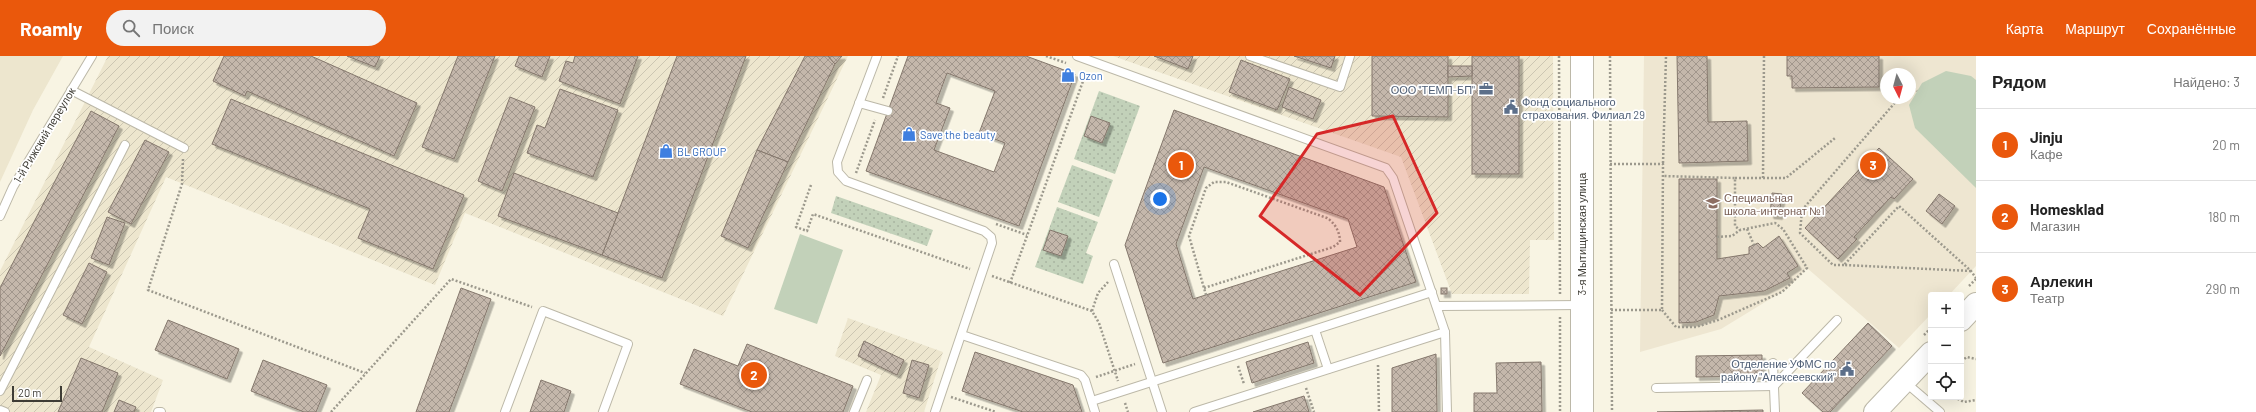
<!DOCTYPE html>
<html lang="ru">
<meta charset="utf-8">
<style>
body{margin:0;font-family:Barlow,sans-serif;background:#f2f2f2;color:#222}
.controls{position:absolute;right:12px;bottom:12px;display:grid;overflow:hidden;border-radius:4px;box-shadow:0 4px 16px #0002}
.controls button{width:36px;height:36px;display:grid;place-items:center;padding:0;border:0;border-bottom:1px solid #e0e0e0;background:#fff;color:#222;font:20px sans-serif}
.compass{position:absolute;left:1880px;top:12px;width:36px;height:36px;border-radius:50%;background:#fff;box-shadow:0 4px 16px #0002;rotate:174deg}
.scale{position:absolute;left:12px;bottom:10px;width:50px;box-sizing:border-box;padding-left:4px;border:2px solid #3e3c35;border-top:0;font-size:11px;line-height:14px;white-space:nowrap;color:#3e3c35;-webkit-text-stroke:3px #fff;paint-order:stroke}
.you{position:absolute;left:1160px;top:143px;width:14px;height:14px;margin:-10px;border:3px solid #fff;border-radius:50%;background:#1a73e8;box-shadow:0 0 0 6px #1a73e833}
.badge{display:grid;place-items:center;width:26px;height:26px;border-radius:50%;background:#ea580c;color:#fff;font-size:13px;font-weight:700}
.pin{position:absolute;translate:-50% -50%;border:2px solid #fff;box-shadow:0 1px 4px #0006}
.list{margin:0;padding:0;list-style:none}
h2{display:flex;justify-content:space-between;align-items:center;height:52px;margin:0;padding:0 16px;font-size:17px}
h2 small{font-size:13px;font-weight:400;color:#767676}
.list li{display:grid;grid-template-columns:26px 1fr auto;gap:12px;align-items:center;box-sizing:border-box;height:72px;padding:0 16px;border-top:1px solid #e0e0e0}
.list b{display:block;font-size:15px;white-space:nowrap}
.list p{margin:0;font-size:13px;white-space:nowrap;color:#767676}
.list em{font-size:13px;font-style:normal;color:#767676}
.icon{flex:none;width:22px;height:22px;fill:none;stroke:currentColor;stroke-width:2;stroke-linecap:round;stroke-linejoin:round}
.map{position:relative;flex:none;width:1976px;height:356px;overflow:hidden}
header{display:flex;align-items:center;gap:24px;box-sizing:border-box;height:56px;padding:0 20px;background:#ea580c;color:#fff}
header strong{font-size:19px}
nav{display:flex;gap:22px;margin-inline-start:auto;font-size:14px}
.search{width:280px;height:36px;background:#f2f2f2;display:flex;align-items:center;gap:10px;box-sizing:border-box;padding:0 14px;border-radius:22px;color:#767676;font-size:15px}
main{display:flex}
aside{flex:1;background:#fff}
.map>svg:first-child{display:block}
.built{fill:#ede6ce}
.industrial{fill:url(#industrial-furrows)}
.education{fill:#eee6d1;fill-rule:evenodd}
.green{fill:#c2d1b9}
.park{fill:url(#park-dots)}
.building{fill:url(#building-cross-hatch);stroke:#84776c;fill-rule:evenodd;filter:url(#shadow)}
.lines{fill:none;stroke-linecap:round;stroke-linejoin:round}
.lane-casing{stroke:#bcb8a8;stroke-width:10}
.secondary-casing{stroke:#bcb8a8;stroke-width:24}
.path{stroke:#9c998d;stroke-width:2.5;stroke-dasharray:2 2;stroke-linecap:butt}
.lane{stroke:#fff;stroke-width:8}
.secondary{stroke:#fff;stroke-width:22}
.marked{fill:#d62828;fill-opacity:0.2;stroke:#d62828;stroke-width:3;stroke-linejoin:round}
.labels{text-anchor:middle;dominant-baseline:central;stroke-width:3.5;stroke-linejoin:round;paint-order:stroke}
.shop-label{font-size:11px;fill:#366cbe;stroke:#fff;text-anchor:start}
.service-label{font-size:11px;fill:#4e5e75;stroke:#fff;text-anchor:end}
.street-label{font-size:11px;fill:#3e3c35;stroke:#fff}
.education-label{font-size:11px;fill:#785e54;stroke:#fff;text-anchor:start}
</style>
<header>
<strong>Roamly</strong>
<div class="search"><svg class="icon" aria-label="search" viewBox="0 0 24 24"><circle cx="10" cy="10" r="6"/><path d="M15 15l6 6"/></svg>Поиск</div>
<nav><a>Карта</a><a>Маршрут</a><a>Сохранённые</a></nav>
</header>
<main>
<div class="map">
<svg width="1976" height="356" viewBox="0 0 1976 356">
<defs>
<pattern id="industrial-furrows" width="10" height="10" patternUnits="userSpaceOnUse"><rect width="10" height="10" fill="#ede6ce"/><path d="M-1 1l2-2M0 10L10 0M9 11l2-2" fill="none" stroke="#ccc6b2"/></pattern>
<pattern id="park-dots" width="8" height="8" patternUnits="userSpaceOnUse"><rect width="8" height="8" fill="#c2d1b9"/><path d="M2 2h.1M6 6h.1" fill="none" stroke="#a8b4a0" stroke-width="1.8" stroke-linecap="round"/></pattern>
<pattern id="building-cross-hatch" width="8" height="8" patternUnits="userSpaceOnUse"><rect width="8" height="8" fill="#c4b7ab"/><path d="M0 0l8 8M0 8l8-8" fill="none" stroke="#a1968c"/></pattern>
<filter id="shadow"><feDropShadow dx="3.5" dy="3.5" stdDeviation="0" flood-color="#0004"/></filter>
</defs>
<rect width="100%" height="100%" fill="#f8f4e3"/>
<!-- built -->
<path class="built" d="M 0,0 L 63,0 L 33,54 L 0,126 Z"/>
<!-- industrial -->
<g class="industrial">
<path d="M 108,0 L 848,0 L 723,260 L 465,157 L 435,229 L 166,121 L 89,291 L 163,324 L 151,356 L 0,356 L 0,215 Z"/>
<path d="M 1113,0 L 1553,0 L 1554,184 L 1530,184 L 1529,238 L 1452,238 L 1401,101 Z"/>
<path d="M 848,262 L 943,296 L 924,356 L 866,356 L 881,319 L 835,300 Z"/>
</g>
<!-- education -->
<path class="education" d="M 1644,0 L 1976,0 L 1976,210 L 1949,239 L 1931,239 L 1931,258 L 1899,292 L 1807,212 L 1788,232 L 1721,273 L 1640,296 ZM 1886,18 L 1910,18 L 1910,42 L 1886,42 Z"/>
<!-- green -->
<g class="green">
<path d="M 1946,15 L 1971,20 L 1976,24 L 1976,132 L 1915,72 L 1909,49 L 1922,27 Z"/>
<path d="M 800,178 L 843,194 L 817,268 L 774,253 Z"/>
</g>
<!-- park -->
<g class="park">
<path d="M 1099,35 L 1140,50 L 1115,118 L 1074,103 Z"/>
<path d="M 1072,109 L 1113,124 L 1099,161 L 1058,146 Z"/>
<path d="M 836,140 L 933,174 L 927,190 L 831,157 Z"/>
<path d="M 1057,151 L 1098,166 L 1086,197 L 1093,200 L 1083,228 L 1035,211 Z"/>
</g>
<!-- building -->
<g class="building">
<path d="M 224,0 L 311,0 L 417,47 L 394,100 L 247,35 L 245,40 L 213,25 Z"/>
<path d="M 347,0 L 380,0 L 375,11 Z"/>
<path d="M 458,0 L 495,0 L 454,103 L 422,91 Z"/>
<path d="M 519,0 L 550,0 L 542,21 L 515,10 Z"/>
<path d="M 575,0 L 638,0 L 620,48 L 559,25 L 566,5 L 573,7 Z"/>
<path d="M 677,0 L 746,0 L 662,222 L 602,199 Z"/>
<path d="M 805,0 L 828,0 L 835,8 L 788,106 L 757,94 Z"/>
<path d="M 828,0 L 842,0 L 835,8 Z"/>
<path d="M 908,0 L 1026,0 L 1075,18 L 1019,170 L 866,115 ZM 947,17 L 995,35 L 979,77 L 1005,87 L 994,116 L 934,94 L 950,52 L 936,47 Z"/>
<path d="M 1154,0 L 1193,0 L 1188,13 Z"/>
<path d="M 1294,0 L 1335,0 L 1331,12 Z"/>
<path d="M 1372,0 L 1448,0 L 1448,61 L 1372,60 Z"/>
<rect x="1472" y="0" width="47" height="118"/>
<path d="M 1677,0 L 1707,0 L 1708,66 L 1747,65 L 1748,105 L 1679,107 Z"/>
<path d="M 1787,0 L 1879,0 L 1879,31 L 1792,32 L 1792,20 L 1787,20 Z"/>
<path d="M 1241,4 L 1290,23 L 1277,54 L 1229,36 Z"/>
<path d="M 1448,10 L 1472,10 L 1472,20 L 1448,21 Z"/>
<path d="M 1289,31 L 1321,44 L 1313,63 L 1282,51 Z"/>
<path d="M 560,33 L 618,54 L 593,121 L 527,97 L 537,69 L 545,72 Z"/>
<path d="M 510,41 L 535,51 L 502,135 L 478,125 Z"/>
<path d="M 231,43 L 464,139 L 433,213 L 358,182 L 370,153 L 212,88 Z"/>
<path d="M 1174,54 L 1384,131 L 1416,226 L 1163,307 L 1125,189 ZM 1204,111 L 1348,163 L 1357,191 L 1193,243 L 1176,188 Z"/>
<path d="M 91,55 L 119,70 L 0,300 L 0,232 Z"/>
<path d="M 1091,60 L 1110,67 L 1102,87 L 1084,80 Z"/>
<path d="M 145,84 L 169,96 L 131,168 L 108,156 Z"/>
<path d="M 1879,92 L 1913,123 L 1894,143 L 1891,141 L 1854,181 L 1857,183 L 1838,203 L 1805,172 Z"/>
<path d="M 757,94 L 788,106 L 748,192 L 721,180 Z"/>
<path d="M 514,117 L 618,157 L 602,199 L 498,160 Z"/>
<path d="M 1679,123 L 1717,123 L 1717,203 L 1749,198 L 1749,191 L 1758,187 L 1763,192 L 1779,180 L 1798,210 L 1787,217 L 1790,222 L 1764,235 L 1719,240 L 1714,259 L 1696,266 L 1679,267 Z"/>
<path d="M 1772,137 L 1782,138 L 1779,160 L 1770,159 Z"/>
<path d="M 1939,138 L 1955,150 L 1942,168 L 1926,155 Z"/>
<path d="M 107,161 L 125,167 L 109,209 L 91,202 Z"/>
<path d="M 1050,174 L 1068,180 L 1061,200 L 1043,194 Z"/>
<path d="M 89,207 L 107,216 L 82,268 L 63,259 Z"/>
<path d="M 461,232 L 491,243 L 468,306 L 449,356 L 416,356 Z"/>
<rect x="1441" y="232" width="6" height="6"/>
<path d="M 168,264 L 239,293 L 227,323 L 155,294 Z"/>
<path d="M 1868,267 L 1892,290 L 1830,356 L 1823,356 L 1802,337 Z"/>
<path d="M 864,285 L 904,304 L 897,319 L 858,300 Z"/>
<path d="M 1308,286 L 1314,307 L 1252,327 L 1246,306 Z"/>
<path d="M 747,288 L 853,330 L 843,356 L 752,356 L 680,328 L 694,293 L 738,310 Z"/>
<path d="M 975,296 L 1073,329 L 1082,356 L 1023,356 L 962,335 Z"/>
<path d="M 1436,298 L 1437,356 L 1392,356 L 1392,312 Z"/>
<path d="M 1762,299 L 1762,320 L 1696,321 L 1696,300 Z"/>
<path d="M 81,302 L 118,317 L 102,356 L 58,356 Z"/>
<path d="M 263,304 L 327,329 L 316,356 L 304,356 L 251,335 Z"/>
<path d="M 912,304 L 929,309 L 919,342 L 903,337 Z"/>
<path d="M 1541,306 L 1542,356 L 1474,356 L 1474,337 L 1497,337 L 1496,307 Z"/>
<path d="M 541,324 L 571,335 L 564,356 L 530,356 Z"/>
<path d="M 1304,340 L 1309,356 L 1253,356 Z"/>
<path d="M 119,344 L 136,351 L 134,356 L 114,356 Z"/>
<path d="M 1763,354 L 1763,356 L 1657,356 Z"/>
</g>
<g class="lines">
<defs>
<g id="lane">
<path d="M 877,0 L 837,106 L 838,116 L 846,125 L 984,175 L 991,181 L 992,187 L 935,356"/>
<path d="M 1077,0 L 1386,112 L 1393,122 L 1445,276 L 1447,356"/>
<path d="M 1250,0 L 1340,31 L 1350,0"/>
<path d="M 71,34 L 184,92"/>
<path d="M 859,47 L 888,55"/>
<path d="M 0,160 L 13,131 L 92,0"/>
<path d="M 1114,208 L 1162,356"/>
<path d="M 1437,250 L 1581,249"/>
<path d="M 1315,274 L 1328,313"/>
<path d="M 962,279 L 1081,319 L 1085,324 L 1095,356"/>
<path d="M 1773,307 L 1775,356"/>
<path d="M 1905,326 L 1940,356"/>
<path d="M 1656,332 L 1774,330 L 1837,264"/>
<path d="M 0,335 L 125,89"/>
<path d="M 1092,345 L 1432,236"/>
<path d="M 0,354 L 5,356"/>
<path d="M 158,356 L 161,356"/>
<path d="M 505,356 L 543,255 L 628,288 L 603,356"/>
<path d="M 854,356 L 867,324"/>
<path d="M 1194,356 L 1445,276"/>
</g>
<g id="secondary">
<path d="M 1582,0 L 1582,356"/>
<path d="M 1961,264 L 1976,248"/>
<path d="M 1875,356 L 1931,297"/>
</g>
</defs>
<!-- lane casing -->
<use href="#lane" class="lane-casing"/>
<!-- secondary casing -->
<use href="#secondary" class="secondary-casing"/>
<!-- path -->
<g class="path">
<path d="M 1046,0 L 1066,7"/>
<path d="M 1559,0 L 1560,238"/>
<path d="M 1610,0 L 1612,356"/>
<path d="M 1910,30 L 1917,35"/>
<path d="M 883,42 L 898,0"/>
<path d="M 183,103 L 182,128 L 148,234 L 365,317"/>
<path d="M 1663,107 L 1666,0"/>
<path d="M 1610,108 L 1663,108 L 1662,254 L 1611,254"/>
<path d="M 856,117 L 875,64"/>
<path d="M 1735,122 L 1786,122 L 1835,82"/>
<path d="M 1763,122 L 1764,0"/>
<path d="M 811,129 L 796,171 L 807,175 L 813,158 L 970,213"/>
<path d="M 996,168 L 1027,179"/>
<path d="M 1747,173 L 1754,189"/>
<path d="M 1717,181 L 1732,180 L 1740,174"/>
<path d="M 1844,209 L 1833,209 L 1800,177 L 1802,154 L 1899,42"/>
<path d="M 1971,215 L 1844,209 L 1899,150 L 1971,215 L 1976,222"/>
<path d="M 992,220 L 1092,255 L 1099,267 L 1118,325"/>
<path d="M 1010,227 L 1086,17"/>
<path d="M 1969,230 L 1976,223"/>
<path d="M 1204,232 L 1333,191 L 1340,186 C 1340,176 1335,167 1327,162 L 1226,126 L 1214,126 L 1206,132 L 1189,180 L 1204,232 L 1206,239"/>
<path d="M 1662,254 L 1676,271 L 1696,271 L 1718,264 L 1782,236 L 1807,212 L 1783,173 L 1775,167 L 1740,174 L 1735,170 L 1735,122 L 1663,120"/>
<path d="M 1092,255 L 1098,237 L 1108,226"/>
<path d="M 1560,261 L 1560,356"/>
<path d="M 1924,279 L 1931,272"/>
<path d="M 1961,305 L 1967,301 L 1976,303"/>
<path d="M 1378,309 L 1379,356"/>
<path d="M 1238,310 L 1244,328"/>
<path d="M 1096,321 L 1135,308"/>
<path d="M 1306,332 L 1314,356"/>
<path d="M 951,341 L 996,356"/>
<path d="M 1954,341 L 1964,346 L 1976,344"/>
<path d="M 1125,347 L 1128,356"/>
<path d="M 331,356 L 451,223 L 532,251"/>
</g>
<!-- lane -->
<use href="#lane" class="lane"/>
<!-- secondary -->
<use href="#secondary" class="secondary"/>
</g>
<!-- marked area -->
<path class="marked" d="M 1393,60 L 1437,157 L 1360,239 L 1260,160 L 1317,78 Z"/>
<!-- icons -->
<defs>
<symbol id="shop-bare" viewBox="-9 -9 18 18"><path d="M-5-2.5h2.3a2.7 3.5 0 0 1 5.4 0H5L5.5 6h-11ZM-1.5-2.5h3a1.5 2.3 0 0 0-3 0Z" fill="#3f7fe0" stroke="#fff" stroke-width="2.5" paint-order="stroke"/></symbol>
<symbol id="office-bare" viewBox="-9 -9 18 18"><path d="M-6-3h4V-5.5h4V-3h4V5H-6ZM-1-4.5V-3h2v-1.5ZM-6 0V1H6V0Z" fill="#5c6f8a" stroke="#fff" stroke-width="2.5" paint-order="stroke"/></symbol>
<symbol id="civic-bare" viewBox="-9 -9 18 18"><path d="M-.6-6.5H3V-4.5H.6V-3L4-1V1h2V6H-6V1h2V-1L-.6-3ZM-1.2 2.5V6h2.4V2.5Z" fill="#5c6f8a" stroke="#fff" stroke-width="2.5" paint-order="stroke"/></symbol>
<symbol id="school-bare" viewBox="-9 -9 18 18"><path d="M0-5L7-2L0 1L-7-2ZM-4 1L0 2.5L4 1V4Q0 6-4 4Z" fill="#8d6e63" stroke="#fff" stroke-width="2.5" paint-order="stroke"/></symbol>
</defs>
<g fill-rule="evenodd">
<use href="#shop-bare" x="1058" y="9" width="20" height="20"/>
<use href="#office-bare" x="1476" y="23" width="20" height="20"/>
<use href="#civic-bare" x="1501" y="41" width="20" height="20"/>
<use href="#shop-bare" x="899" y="68" width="20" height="20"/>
<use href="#shop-bare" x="656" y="85" width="20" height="20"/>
<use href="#school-bare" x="1703" y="137" width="20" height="20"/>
<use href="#civic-bare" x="1837" y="303" width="20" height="20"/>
</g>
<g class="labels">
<!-- shop labels -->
<g class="shop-label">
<text x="1079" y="19">Ozon</text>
<text x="920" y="78">Save the beauty</text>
<text x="677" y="95">BL GROUP</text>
</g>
<!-- service labels -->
<g class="service-label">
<text x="1475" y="33">ООО "ТЕМП-БП"</text>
<text x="1522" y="45" text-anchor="start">Фонд социального<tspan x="1522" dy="13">страхования. Филиал 29</tspan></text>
<text x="1836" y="307">Отделение УФМС по<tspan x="1836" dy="13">району "Алексеевский"</tspan></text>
</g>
<!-- street labels -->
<g class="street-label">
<text transform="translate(44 79) rotate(-59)">1-й Рижский переулок</text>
<text transform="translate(1581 178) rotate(-90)">3-я Мытищинская улица</text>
</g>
<!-- education labels -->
<g class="education-label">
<text x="1724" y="141">Специальная<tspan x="1724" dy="13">школа-интернат №1</tspan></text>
</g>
</g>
</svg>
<div class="controls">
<button>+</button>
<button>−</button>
<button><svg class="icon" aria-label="locate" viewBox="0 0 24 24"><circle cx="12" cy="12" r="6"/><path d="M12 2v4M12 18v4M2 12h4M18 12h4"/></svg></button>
</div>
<svg class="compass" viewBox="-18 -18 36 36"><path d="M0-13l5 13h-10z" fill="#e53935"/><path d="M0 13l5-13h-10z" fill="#767676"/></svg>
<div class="scale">20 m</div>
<div class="you"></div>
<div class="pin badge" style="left:1181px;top:109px">1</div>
<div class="pin badge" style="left:754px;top:319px">2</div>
<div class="pin badge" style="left:1873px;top:109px">3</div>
</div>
<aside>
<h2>Рядом<small>Найдено: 3</small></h2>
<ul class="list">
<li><span class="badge">1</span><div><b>Jinju</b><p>Кафе</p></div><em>20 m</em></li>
<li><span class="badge">2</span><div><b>Homesklad</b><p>Магазин</p></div><em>180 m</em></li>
<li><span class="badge">3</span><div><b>Арлекин</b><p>Театр</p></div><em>290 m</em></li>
</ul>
</aside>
</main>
